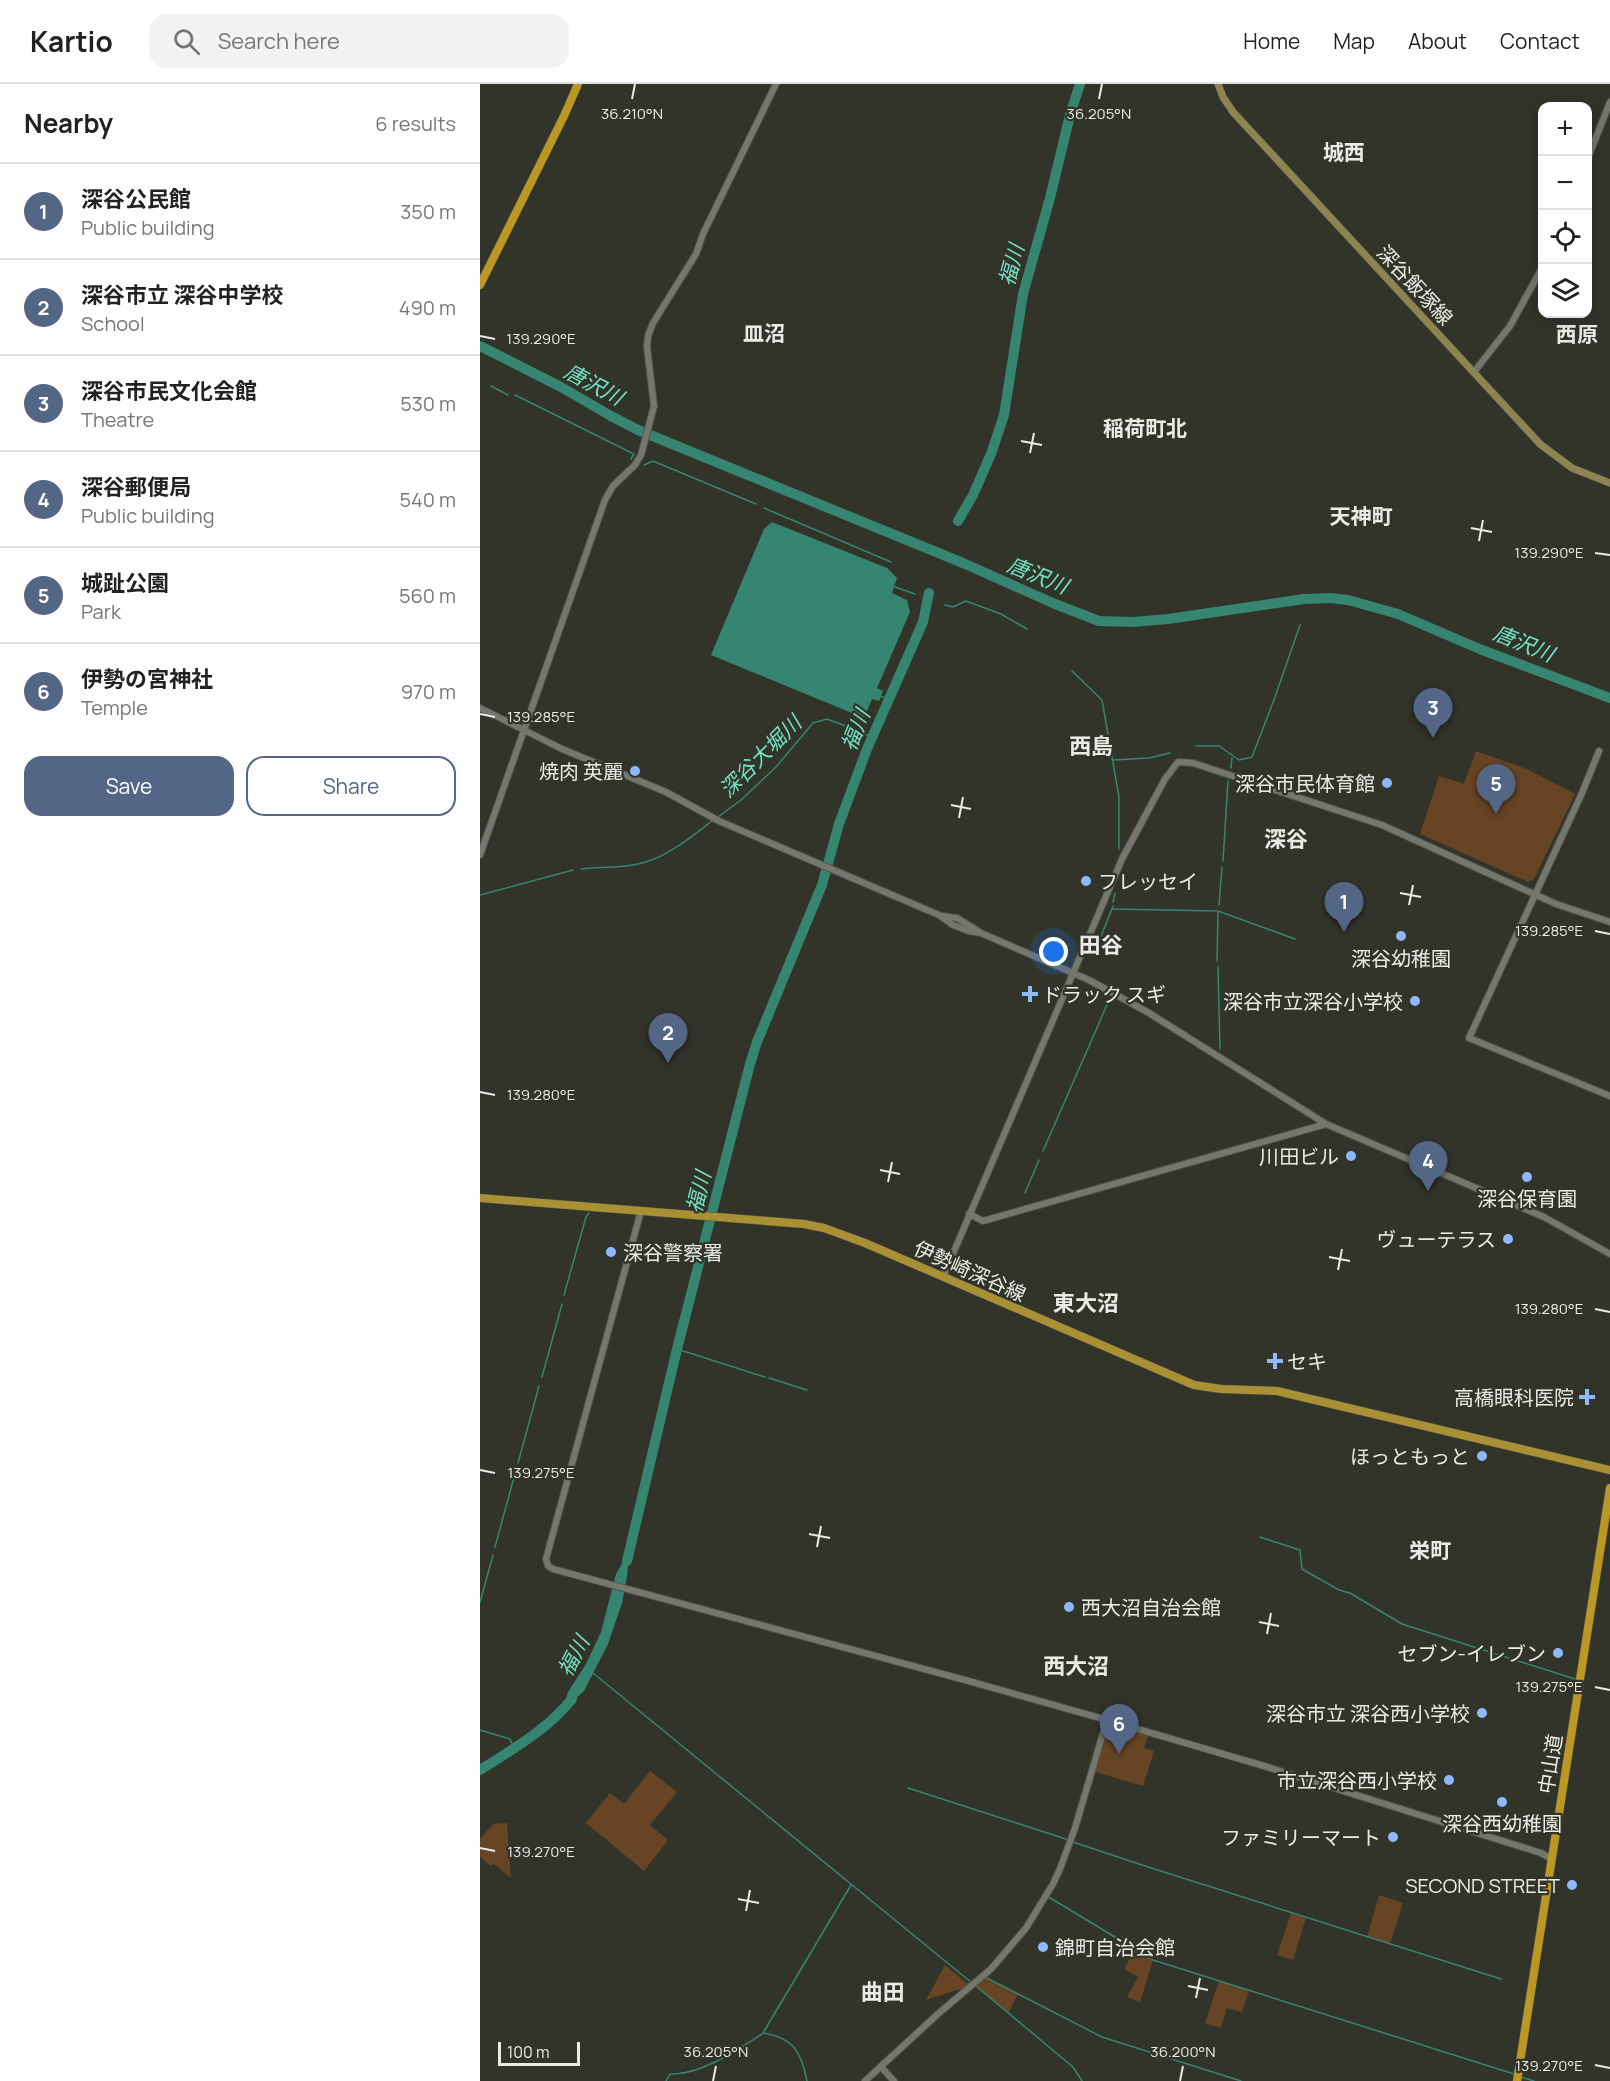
<!DOCTYPE html>
<meta charset="utf-8">
<style>
body{margin:0;font-family:Manrope,"Noto Sans JP",sans-serif;background:#f2f2f2;color:#222}
.controls{position:absolute;right:18px;top:18px;display:grid;overflow:hidden;border-radius:12px;box-shadow:0 3px 15px #0003}
.controls button{width:54px;height:54px;display:grid;place-items:center;padding:0;border:0;border-bottom:2px solid #e0e0e0;background:#fff;color:#222;font:30px sans-serif}
.scale{position:absolute;left:18px;bottom:15px;width:82px;box-sizing:border-box;padding-left:6px;border:3px solid #e9ebe5;border-top:0;font-size:16px;line-height:21px;white-space:nowrap;color:#e9ebe5;-webkit-text-stroke:4px #32342a;paint-order:stroke}
.you{position:absolute;left:574px;top:868px;width:21px;height:21px;margin:-15px;border:4px solid #fff;border-radius:50%;background:#1a73e8;box-shadow:0 0 0 9px #1a73e833}
.badge{display:grid;place-items:center;width:39px;height:39px;border-radius:50%;background:#536685;color:#fff;font-size:20px;font-weight:700}
.pin{position:absolute;translate:-50% -50px;filter:drop-shadow(0 2px 3px #0008)}
.pin::after{content:'';position:absolute;top:32px;width:21px;height:18px;background:inherit;clip-path:polygon(0 0,100% 0,50% 100%)}
.list{margin:0;padding:0;list-style:none}
h2{display:flex;justify-content:space-between;align-items:center;height:78px;margin:0;padding:0 24px;font-size:26px}
h2 small{font-size:20px;font-weight:400;color:#767676}
.list li{display:grid;grid-template-columns:39px 1fr auto;gap:18px;align-items:center;box-sizing:border-box;height:96px;padding:0 24px;border-top:2px solid #e0e0e0}
.list b{display:block;font-size:22px;white-space:nowrap}
.list p{margin:0;font-size:20px;white-space:nowrap;color:#767676}
.list em{font-size:20px;font-style:normal;color:#767676}
.actions{display:flex;gap:12px;padding:18px 24px}
.actions a{flex:1;padding:14px 0;border:2px solid #536685;border-radius:18px;text-align:center;font-size:21px;color:#536685}
.actions .main{background:#536685;color:#fff}
.icon{flex:none;width:33px;height:33px;fill:none;stroke:currentColor;stroke-width:2;stroke-linecap:round;stroke-linejoin:round}
.map{position:relative;flex:none;width:1130px;height:1997px;overflow:hidden}
header{display:flex;align-items:center;gap:36px;box-sizing:border-box;height:84px;padding:0 30px;background:#fff;border-bottom:2px solid #e0e0e0}
header strong{font-size:28px}
nav{display:flex;gap:33px;margin-inline-start:auto;font-size:21px}
.search{width:420px;height:54px;background:#f2f2f2;display:flex;align-items:center;gap:15px;box-sizing:border-box;padding:0 21px;border-radius:18px;color:#767676;font-size:22px}
main{display:flex}
aside{flex:1;background:#fff}
.map>svg:first-child{display:block}
.green{fill:#674424}
.water{fill:#358571}
.lines{fill:none;stroke-linecap:round;stroke-linejoin:round}
.stream{stroke:#358571;stroke-width:1.5}
.river{stroke:#358571;stroke-width:10}
.tertiary-casing{stroke:#50514a;stroke-width:8}
.secondary-casing{stroke:#50514a;stroke-width:8}
.primary-casing{stroke:#50514a;stroke-width:9}
.trunk-casing{stroke:#50514a;stroke-width:9}
.tertiary{stroke:#74776c;stroke-width:6}
.secondary{stroke:#8e8451;stroke-width:7}
.primary{stroke:#a99035;stroke-width:8}
.trunk{stroke:#ba9823;stroke-width:8}
.ticks{fill:none;stroke:#e9ebe5;stroke-width:2}
.poi-dot{fill:#8eb9fd;stroke:#32342a;stroke-width:2}
.labels{text-anchor:middle;dominant-baseline:central;stroke-width:4.5;stroke-linejoin:round;paint-order:stroke}
.street-label{font-size:20px;fill:#e9ebe5;stroke:#32342a}
.poi-label{font-size:20px;fill:#e9ebe5;stroke:#32342a;text-anchor:end}
.neighbourhood-label{font-size:21px;font-weight:bold;fill:#e9ebe5;stroke:#32342a}
.water-label{font-size:21px;font-style:italic;fill:#71e4c6;stroke:#32342a}
.quarter-label{font-size:22px;font-weight:bold;fill:#e9ebe5;stroke:#32342a}
.ticks-label{font-size:15px;text-anchor:middle;fill:#e9ebe5;stroke:#32342a;stroke-width:4.5;stroke-linejoin:round;paint-order:stroke}
</style>
<header>
<strong>Kartio</strong>
<div class="search"><svg class="icon" aria-label="search" viewBox="0 0 24 24"><circle cx="10" cy="10" r="6"/><path d="M15 15l6 6"/></svg>Search here</div>
<nav><a>Home</a><a>Map</a><a>About</a><a>Contact</a></nav>
</header>
<main>
<aside>
<h2>Nearby<small>6 results</small></h2>
<ul class="list">
<li><span class="badge">1</span><div><b>深谷公民館</b><p>Public building</p></div><em>350 m</em></li>
<li><span class="badge">2</span><div><b>深谷市立 深谷中学校</b><p>School</p></div><em>490 m</em></li>
<li><span class="badge">3</span><div><b>深谷市民文化会館</b><p>Theatre</p></div><em>530 m</em></li>
<li><span class="badge">4</span><div><b>深谷郵便局</b><p>Public building</p></div><em>540 m</em></li>
<li><span class="badge">5</span><div><b>城趾公園</b><p>Park</p></div><em>560 m</em></li>
<li><span class="badge">6</span><div><b>伊勢の宮神社</b><p>Temple</p></div><em>970 m</em></li>
</ul>
<div class="actions"><a class="main">Save</a><a>Share</a></div>
</aside>
<div class="map">
<svg width="1130" height="1997" viewBox="0 0 1130 1997">
<rect width="100%" height="100%" fill="#32342a"/>
<!-- green -->
<g class="green">
<path d="M 996,667 L 1047,685 L 1095,710 L 1054,795 L 1048,798 L 940,750 L 959,692 L 984,700 Z"/>
<path d="M 642,1640 L 669,1648 L 664,1664 L 674,1667 L 663,1702 L 612,1687 L 623,1652 L 637,1655 Z"/>
<path d="M 170,1687 L 197,1708 L 170,1741 L 188,1756 L 164,1787 L 106,1739 L 130,1709 L 144,1720 Z"/>
<path d="M 27,1739 L 31,1794 L 14,1780 L 11,1782 L 0,1773 L 0,1755 L 13,1740 Z"/>
<path d="M 899,1811 L 923,1819 L 910,1860 L 887,1853 Z"/>
<path d="M 811,1829 L 826,1834 L 813,1876 L 797,1871 Z"/>
<path d="M 655,1865 L 673,1876 L 660,1918 L 647,1913 L 658,1893 L 644,1885 Z"/>
<path d="M 465,1881 L 490,1902 L 446,1916 Z"/>
<path d="M 503,1892 L 538,1910 L 528,1929 L 493,1900 Z"/>
<path d="M 739,1897 L 769,1906 L 762,1928 L 747,1924 L 741,1944 L 725,1939 Z"/>
</g>
<!-- water -->
<g class="water">
<path d="M 292,438 L 407,484 L 417,494 L 412,509 L 427,516 L 430,528 L 397,604 L 403,607 L 399,617 L 392,615 L 384,634 L 231,571 L 284,445 Z"/>
<path d="M 150,1465 L 147,1492 L 142,1519 L 128,1560 L 104,1607 L 83,1626 L 88,1608 L 106,1580 L 121,1548 L 136,1490 Z"/>
</g>
<g class="lines">
<!-- stream -->
<g class="stream">
<path d="M 11,302 L 28,311"/>
<path d="M 35,311 L 154,370 L 151,375"/>
<path d="M 164,381 L 173,377 L 276,420"/>
<path d="M 284,424 L 411,478"/>
<path d="M 415,503 L 435,510"/>
<path d="M 443,513 L 451,515"/>
<path d="M 465,521 L 473,523 L 486,517 L 521,530 L 547,545"/>
<path d="M 592,587 L 622,616 L 639,713 L 639,765"/>
<path d="M 400,612 L 408,615"/>
<path d="M 385,650 L 392,653"/>
<path d="M 716,662 L 739,662 L 759,676 L 772,673 L 795,613 L 820,541"/>
<path d="M 634,676 L 669,674 L 690,669"/>
<path d="M 751,684 L 752,674"/>
<path d="M 238,733 L 261,716 L 296,683 L 333,639 L 347,635 L 379,647"/>
<path d="M 743,777 L 748,697"/>
<path d="M 101,785 C 120,783 140,784 158,780 C 185,775 211,753 232,737"/>
<path d="M 0,811 L 93,786"/>
<path d="M 633,818 L 635,809"/>
<path d="M 739,821 L 742,783"/>
<path d="M 632,825 L 738,827 L 815,855"/>
<path d="M 618,860 L 633,822"/>
<path d="M 737,877 L 738,828"/>
<path d="M 738,883 L 740,965"/>
<path d="M 563,1067 L 630,914"/>
<path d="M 545,1109 L 559,1076"/>
<path d="M 84,1211 L 106,1133 L 109,1129"/>
<path d="M 197,1265 L 285,1293"/>
<path d="M 62,1293 L 82,1220"/>
<path d="M 289,1294 L 327,1306"/>
<path d="M 38,1379 L 59,1302"/>
<path d="M 780,1453 L 820,1466 L 822,1485 L 859,1506 L 870,1509 L 922,1540 L 1095,1595"/>
<path d="M 15,1463 L 36,1386"/>
<path d="M 0,1518 L 13,1471"/>
<path d="M 113,1589 L 492,1899"/>
<path d="M 0,1646 L 30,1655 L 34,1665"/>
<path d="M 428,1704 L 589,1756"/>
<path d="M 593,1758 L 665,1782 L 1021,1895"/>
<path d="M 567,1812 L 673,1876 L 1034,1990"/>
<path d="M 505,1893 L 622,1953 L 761,1997"/>
<path d="M 496,1902 L 593,1983 L 602,1997"/>
<path d="M 1041,1993 L 1054,1997"/>
<path d="M 186,1997 L 190,1990 C 221,1991 257,1966 282,1950"/>
<path d="M 327,1997 C 321,1968 314,1954 283,1949 L 371,1801"/>
</g>
<!-- river -->
<g class="river">
<path d="M 0,262 L 81,303 L 131,332 L 158,346 L 483,479 L 575,520 L 619,537 L 653,538 L 688,535 L 824,515 L 850,514 L 868,516 L 918,530 L 1002,566 L 1130,614"/>
<path d="M 478,437 L 493,411 L 511,370 L 524,331 L 543,210 L 570,114 L 590,31 L 600,0"/>
<path d="M 147,1477 L 197,1265 L 270,980 L 277,958 L 342,801 L 359,740 L 387,665 L 443,538 L 449,509"/>
<path d="M 0,1686 C 33,1665 67,1646 92,1615"/>
</g>
<defs>
<g id="tertiary">
<path d="M 1108,74 L 1130,18"/>
<path d="M 994,288 L 1030,242 L 1062,184"/>
<path d="M 0,624 L 82,665 L 186,708 L 239,737 L 459,831 L 473,841 L 489,847 L 501,849 L 609,896 L 669,929 L 846,1040 L 1064,1133 L 1130,1170"/>
<path d="M 1119,667 L 1102,709 L 989,954 L 1130,1012"/>
<path d="M 0,771 L 125,416 L 133,402 L 155,381 L 161,371 L 174,322 L 167,263 L 168,252 L 173,239 L 216,170 L 223,150 L 296,0"/>
<path d="M 462,832 L 477,834 L 498,847"/>
<path d="M 161,1127 L 66,1475 L 68,1482 L 73,1485 L 485,1596 L 627,1636"/>
<path d="M 489,1130 L 503,1137 L 846,1040"/>
<path d="M 463,1193 L 642,775 L 685,695 L 698,678 L 713,679 L 902,741 L 1076,820 L 1130,838"/>
<path d="M 401,1983 L 414,1997"/>
<path d="M 385,1997 L 459,1929 L 511,1885 L 546,1844 L 573,1800 L 580,1785 L 595,1744 L 627,1636 L 784,1682 L 1061,1769 L 1072,1775"/>
</g>
<path id="secondary" d="M 738,0 L 743,13 L 753,28 L 1060,360 L 1092,384 L 1130,399"/>
<path id="primary" d="M 0,1114 L 324,1140 L 344,1144 L 385,1159 L 714,1301 L 741,1305 L 797,1307 L 1130,1386"/>
<g id="trunk">
<path d="M 0,201 L 84,32 L 98,0"/>
<path d="M 1037,1997 L 1130,1404"/>
</g>
</defs>
<!-- tertiary casing -->
<use href="#tertiary" class="tertiary-casing"/>
<!-- secondary casing -->
<use href="#secondary" class="secondary-casing"/>
<!-- primary casing -->
<use href="#primary" class="primary-casing"/>
<!-- trunk casing -->
<use href="#trunk" class="trunk-casing"/>
<!-- tertiary -->
<use href="#tertiary" class="tertiary"/>
<!-- secondary -->
<use href="#secondary" class="secondary"/>
<!-- primary -->
<use href="#primary" class="primary"/>
<!-- trunk -->
<use href="#trunk" class="trunk"/>
</g>
<!-- ticks -->
<path class="ticks" d="M 152,15 L 155,0M 619,15 L 622,0M 0,252 L 15,255M 541,357 L 562,361M 550,369 L 554,349M 991,444 L 1012,448M 999,457 L 1003,436M 1115,469 L 1130,471M 0,630 L 15,633M 471,721 L 491,725M 479,734 L 483,713M 920,809 L 941,813M 929,821 L 933,801M 1115,847 L 1130,850M 0,1008 L 15,1011M 400,1086 L 420,1090M 408,1098 L 412,1078M 849,1173 L 870,1177M 858,1186 L 862,1165M 1115,1225 L 1130,1228M 0,1386 L 15,1389M 329,1450 L 350,1454M 337,1463 L 341,1442M 779,1538 L 799,1542M 787,1550 L 791,1529M 1115,1603 L 1130,1606M 0,1764 L 15,1767M 258,1815 L 279,1819M 266,1827 L 270,1806M 708,1902 L 728,1906M 716,1914 L 720,1894M 1115,1981 L 1130,1984M 233,1997 L 236,1982M 700,1997 L 703,1982"/>
<!-- markers -->
<g class="poi-dot">
<circle cx="155" cy="687" r="6"/>
<circle cx="907" cy="699" r="6"/>
<circle cx="606" cy="797" r="6"/>
<circle cx="921" cy="852" r="6"/>
<path d="M547 901h6v6h6v6h-6v6h-6v-6h-6v-6h6z"/>
<circle cx="935" cy="917" r="6"/>
<circle cx="871" cy="1072" r="6"/>
<circle cx="1047" cy="1093" r="6"/>
<circle cx="1028" cy="1155" r="6"/>
<circle cx="131" cy="1168" r="6"/>
<path d="M792 1268h6v6h6v6h-6v6h-6v-6h-6v-6h6z"/>
<path d="M1104 1304h6v6h6v6h-6v6h-6v-6h-6v-6h6z"/>
<circle cx="1002" cy="1372" r="6"/>
<circle cx="589" cy="1523" r="6"/>
<circle cx="1078" cy="1569" r="6"/>
<circle cx="1002" cy="1629" r="6"/>
<circle cx="969" cy="1696" r="6"/>
<circle cx="1022" cy="1718" r="6"/>
<circle cx="913" cy="1753" r="6"/>
<circle cx="1092" cy="1801" r="6"/>
<circle cx="563" cy="1863" r="6"/>
</g>
<g class="labels">
<!-- street labels -->
<g class="street-label">
<text transform="translate(935 201) rotate(47)">深谷飯塚線</text>
<text transform="translate(490 1187) rotate(24)">伊勢崎深谷線</text>
<text transform="translate(1070 1680) rotate(-81)">中山道</text>
</g>
<!-- poi labels -->
<g class="poi-label">
<text x="143" y="687">焼肉 英麗</text>
<text x="895" y="699">深谷市民体育館</text>
<text x="618" y="797" text-anchor="start">フレッセイ</text>
<text x="921" y="874" text-anchor="middle">深谷幼稚園</text>
<text x="562" y="910" text-anchor="start">ドラック スギ</text>
<text x="923" y="917">深谷市立深谷小学校</text>
<text x="859" y="1072">川田ビル</text>
<text x="1047" y="1114" text-anchor="middle">深谷保育園</text>
<text x="1016" y="1155">ヴューテラス</text>
<text x="143" y="1168" text-anchor="start">深谷警察署</text>
<text x="807" y="1277" text-anchor="start">セキ</text>
<text x="1094" y="1313">高橋眼科医院</text>
<text x="990" y="1372">ほっともっと</text>
<text x="601" y="1523" text-anchor="start">西大沼自治会館</text>
<text x="1066" y="1569">セブン-イレブン</text>
<text x="990" y="1629">深谷市立 深谷西小学校</text>
<text x="957" y="1696">市立深谷西小学校</text>
<text x="1022" y="1739" text-anchor="middle">深谷西幼稚園</text>
<text x="901" y="1753">ファミリーマート</text>
<text x="1080" y="1801">SECOND STREET</text>
<text x="575" y="1863" text-anchor="start">錦町自治会館</text>
</g>
<!-- neighbourhood labels -->
<g class="neighbourhood-label">
<text x="864" y="68">城西</text>
<text x="284" y="249">皿沼</text>
<text x="1097" y="250">西原</text>
<text x="665" y="344">稲荷町北</text>
<text x="881" y="432">天神町</text>
<text x="950" y="1466">栄町</text>
</g>
<!-- water labels -->
<g class="water-label">
<text transform="translate(531 181) rotate(-75)">福川</text>
<text transform="translate(114 300) rotate(28)">唐沢川</text>
<text transform="translate(558 491) rotate(22)">唐沢川</text>
<text transform="translate(1044 559) rotate(22)">唐沢川</text>
<text transform="translate(375 646) rotate(-68)">福川</text>
<text transform="translate(280 672) rotate(-45)">深谷大堀川</text>
<text transform="translate(218 1108) rotate(-76)">福川</text>
<text transform="translate(93 1572) rotate(-62)">福川</text>
</g>
<!-- quarter labels -->
<g class="quarter-label">
<text x="611" y="662">西島</text>
<text x="806" y="755">深谷</text>
<text x="621" y="861">田谷</text>
<text x="606" y="1219">東大沼</text>
<text x="596" y="1582">西大沼</text>
<text x="403" y="1908">曲田</text>
</g>
</g>
<g class="ticks-label">
<text x="152" y="35">36.210°N</text>
<text x="619" y="35">36.205°N</text>
<text x="61" y="260">139.290°E</text>
<text x="1069" y="474">139.290°E</text>
<text x="61" y="638">139.285°E</text>
<text x="1069" y="852">139.285°E</text>
<text x="61" y="1016">139.280°E</text>
<text x="1069" y="1230">139.280°E</text>
<text x="61" y="1394">139.275°E</text>
<text x="1069" y="1608">139.275°E</text>
<text x="61" y="1773">139.270°E</text>
<text x="236" y="1973">36.205°N</text>
<text x="703" y="1973">36.200°N</text>
<text x="1069" y="1987">139.270°E</text>
</g>
</svg>
<div class="controls">
<button>+</button>
<button>−</button>
<button><svg class="icon" aria-label="locate" viewBox="0 0 24 24"><circle cx="12" cy="12" r="6"/><path d="M12 2v4M12 18v4M2 12h4M18 12h4"/></svg></button>
<button><svg class="icon" aria-label="layers" viewBox="0 0 24 24"><path d="M12 4l9 5-9 5-9-5zM3 14l9 5 9-5"/></svg></button>
</div>
<div class="scale">100 m</div>
<div class="you"></div>
<div class="pin badge" style="left:864px;top:848px">1</div>
<div class="pin badge" style="left:188px;top:979px">2</div>
<div class="pin badge" style="left:953px;top:654px">3</div>
<div class="pin badge" style="left:948px;top:1107px">4</div>
<div class="pin badge" style="left:1016px;top:730px">5</div>
<div class="pin badge" style="left:639px;top:1670px">6</div>
</div>
</main>
